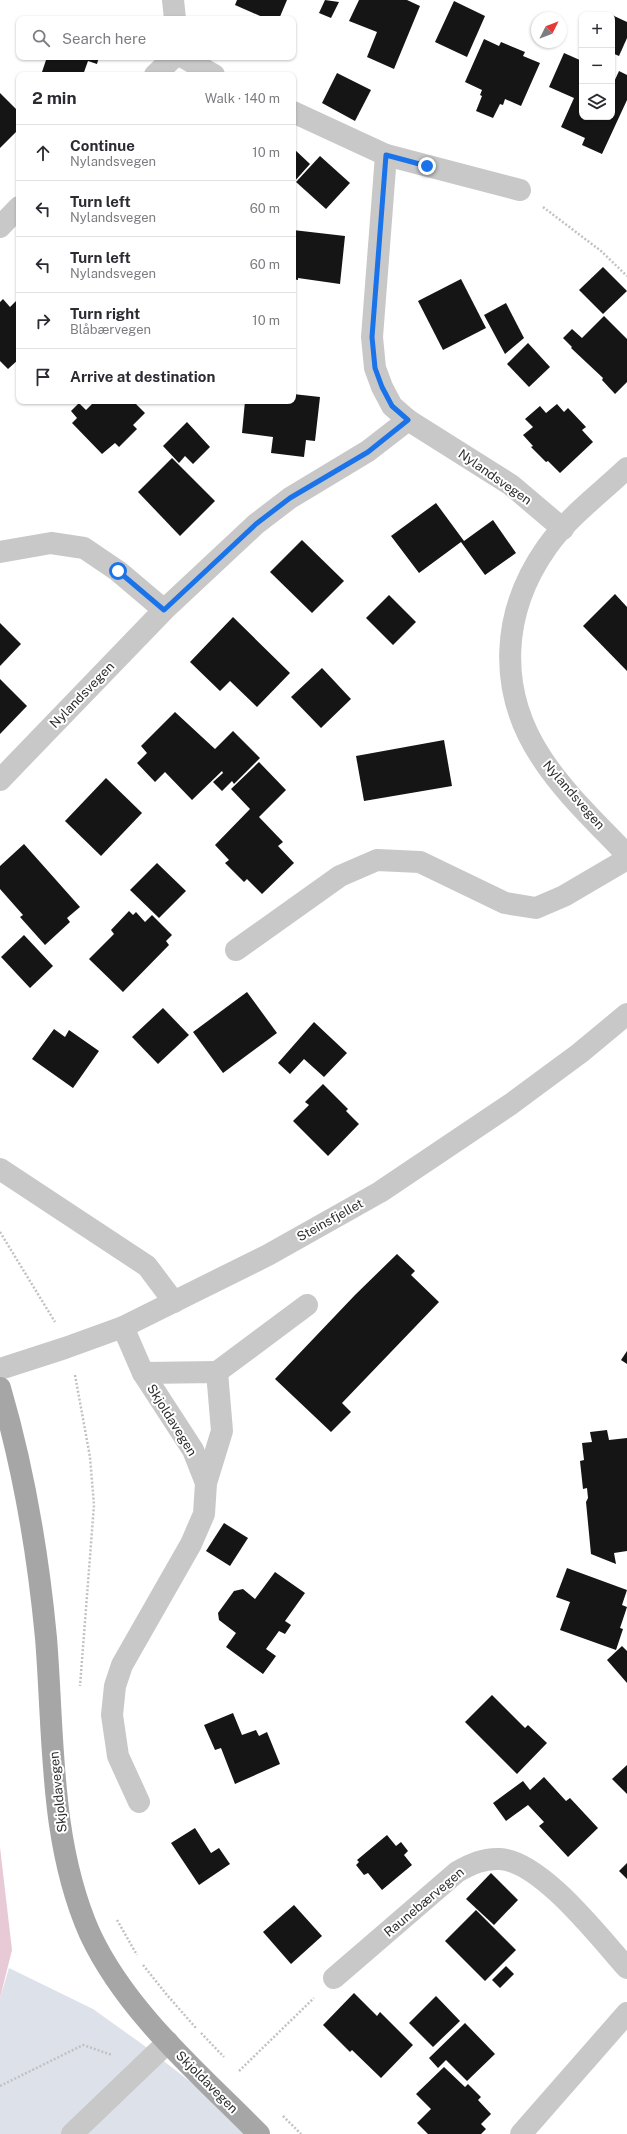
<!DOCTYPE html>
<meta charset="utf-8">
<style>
body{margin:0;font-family:"Public Sans",sans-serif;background:#f7f7f7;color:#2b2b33}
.controls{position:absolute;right:12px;top:12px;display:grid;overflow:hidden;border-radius:8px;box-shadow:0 1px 3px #0004}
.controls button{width:36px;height:36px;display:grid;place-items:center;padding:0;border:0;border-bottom:1px solid #e1e1e2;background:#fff;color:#2b2b33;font:20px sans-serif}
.compass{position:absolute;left:531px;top:12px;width:36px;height:36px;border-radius:50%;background:#fff;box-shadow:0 1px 3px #0004;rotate:48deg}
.stop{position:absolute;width:12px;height:12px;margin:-9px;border:3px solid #1a73e8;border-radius:50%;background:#fff}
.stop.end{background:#1a73e8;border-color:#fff;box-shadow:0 1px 4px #0008}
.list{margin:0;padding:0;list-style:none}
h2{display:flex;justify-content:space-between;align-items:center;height:52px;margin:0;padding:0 16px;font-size:17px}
h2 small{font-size:13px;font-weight:400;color:#7c7c81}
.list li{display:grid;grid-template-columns:26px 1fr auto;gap:12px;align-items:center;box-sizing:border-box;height:56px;padding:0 16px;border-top:1px solid #e1e1e2}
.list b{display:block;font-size:15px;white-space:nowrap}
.list p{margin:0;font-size:13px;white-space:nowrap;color:#7c7c81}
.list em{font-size:13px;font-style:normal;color:#7c7c81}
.icon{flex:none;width:22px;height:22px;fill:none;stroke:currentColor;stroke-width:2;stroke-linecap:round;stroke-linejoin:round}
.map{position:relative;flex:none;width:627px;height:2134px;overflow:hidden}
.search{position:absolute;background:#fff;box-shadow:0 1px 3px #0004;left:16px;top:16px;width:280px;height:44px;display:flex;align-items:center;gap:10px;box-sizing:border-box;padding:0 14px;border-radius:8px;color:#7c7c81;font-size:15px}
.panel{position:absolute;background:#fff;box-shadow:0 1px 3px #0004;left:16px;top:72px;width:280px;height:332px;border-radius:8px}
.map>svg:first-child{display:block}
.green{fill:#dde1ea}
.water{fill:#e8cad6}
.building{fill:#151515}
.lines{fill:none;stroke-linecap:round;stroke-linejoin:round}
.path{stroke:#c2c2c2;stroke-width:2.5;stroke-dasharray:2 2;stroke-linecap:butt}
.minor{stroke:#c8c8c8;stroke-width:22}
.major{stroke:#a6a6a6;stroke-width:22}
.route{stroke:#1a73e8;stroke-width:5}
.labels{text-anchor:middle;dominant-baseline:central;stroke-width:4;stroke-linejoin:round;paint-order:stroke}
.street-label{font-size:13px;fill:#2e2e2e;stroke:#fff}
</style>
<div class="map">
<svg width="627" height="2134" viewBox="0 0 627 2134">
<rect width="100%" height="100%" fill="#fff"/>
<!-- green -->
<path class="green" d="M 9,1968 L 93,2009 L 142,2044 L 257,2134 L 0,2134 L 0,1998 Z"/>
<!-- water -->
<path class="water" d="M 0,1847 L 12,1950 L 0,1998 Z"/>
<!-- building -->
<g class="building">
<path d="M 237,0 L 287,0 L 279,19 L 267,19 L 235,5 Z"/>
<path d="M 325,0 L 339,2 L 331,18 L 319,13 Z"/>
<path d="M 359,0 L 407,0 L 420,6 L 394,69 L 367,57 L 377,32 L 349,21 Z"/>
<path d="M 454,1 L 485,16 L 467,57 L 435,42 Z"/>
<path d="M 612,15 L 627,22 L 627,38 L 619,56 L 612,53 Z"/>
<path d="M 484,39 L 499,46 L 501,42 L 525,52 L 523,56 L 540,63 L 521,106 L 505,99 L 503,105 L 500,104 L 493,118 L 476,111 L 482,96 L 480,95 L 482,90 L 465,82 Z"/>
<path d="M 564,53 L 582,61 L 582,117 L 612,117 L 612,83 L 613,84 L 619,71 L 627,75 L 627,100 L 602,154 L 582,145 L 585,138 L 561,127 L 574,98 L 549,87 Z"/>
<path d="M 47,57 L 99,57 L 97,64 L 88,61 L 83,75 L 41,75 Z"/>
<path d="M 337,73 L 371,90 L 355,121 L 322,103 Z"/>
<path d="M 0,93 L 19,112 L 19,129 L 0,148 Z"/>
<path d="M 293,148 L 310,164 L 293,183 Z"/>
<path d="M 320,156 L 350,183 L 326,209 L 296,182 Z"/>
<path d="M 293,230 L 345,236 L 340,284 L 298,278 L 298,280 L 293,279 Z"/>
<path d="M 603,267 L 627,291 L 603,314 L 579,290 Z"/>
<path d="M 461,279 L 486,328 L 443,350 L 418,301 Z"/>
<path d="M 19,298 L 19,359 L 8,369 L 0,361 L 0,302 L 3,299 L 10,307 Z"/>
<path d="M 506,303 L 524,338 L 505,354 L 484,315 Z"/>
<path d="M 604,316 L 627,339 L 627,382 L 615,394 L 602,380 L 603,378 L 571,348 L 572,347 L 563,338 L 572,329 L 582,338 Z"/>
<path d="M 528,343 L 550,367 L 529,387 L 507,364 Z"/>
<path d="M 293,394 L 320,397 L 315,441 L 306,440 L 304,457 L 271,453 L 273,437 L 242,433 L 245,401 L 293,401 Z"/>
<path d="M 95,401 L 133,401 L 145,413 L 133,425 L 137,429 L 119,447 L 115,443 L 102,454 L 72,423 L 77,418 L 71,411 L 79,403 L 86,410 Z"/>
<path d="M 557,404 L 564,412 L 568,408 L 586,427 L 582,430 L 593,442 L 560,473 L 548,461 L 546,462 L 531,447 L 533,446 L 523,435 L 533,427 L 525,419 L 540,406 L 546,413 Z"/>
<path d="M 187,422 L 210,447 L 193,464 L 185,456 L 179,463 L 163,446 Z"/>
<path d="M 172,458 L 215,501 L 180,536 L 138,492 Z"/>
<path d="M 436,503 L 464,541 L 493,520 L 516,553 L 485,575 L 461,542 L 419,573 L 391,536 Z"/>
<path d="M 302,540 L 344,581 L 312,613 L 270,572 Z"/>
<path d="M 615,594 L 627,607 L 627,671 L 583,626 Z"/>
<path d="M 389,595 L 416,622 L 393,645 L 366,618 Z"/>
<path d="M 233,617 L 290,673 L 257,707 L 230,681 L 220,691 L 190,662 Z"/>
<path d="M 0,623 L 21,644 L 0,666 Z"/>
<path d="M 322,668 L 351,699 L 321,728 L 291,697 Z"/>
<path d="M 0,679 L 27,706 L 0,734 Z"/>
<path d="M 175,712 L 215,749 L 233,731 L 260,758 L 234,784 L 232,781 L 222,791 L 213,782 L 223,773 L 222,771 L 192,800 L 165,772 L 155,782 L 137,763 L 147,753 L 141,746 Z"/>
<path d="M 444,740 L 452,786 L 364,801 L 356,756 Z"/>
<path d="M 259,762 L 286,790 L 259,817 L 283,842 L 278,846 L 294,863 L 262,894 L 247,879 L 244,882 L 225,863 L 229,860 L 215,845 L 250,809 L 231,789 Z"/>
<path d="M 106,778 L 142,813 L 101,856 L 65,821 Z"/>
<path d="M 24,844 L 80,907 L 67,918 L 70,922 L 45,945 L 20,917 L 23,915 L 0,889 L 0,866 Z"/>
<path d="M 157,863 L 186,891 L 159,918 L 130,890 Z"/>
<path d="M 129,911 L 133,915 L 136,912 L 145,922 L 152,915 L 172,935 L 166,941 L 169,945 L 123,992 L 89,959 L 114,934 L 111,930 Z"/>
<path d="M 24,935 L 53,966 L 30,988 L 1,957 Z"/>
<path d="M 247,992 L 277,1033 L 223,1073 L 193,1032 Z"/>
<path d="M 163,1008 L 189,1035 L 158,1064 L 132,1037 Z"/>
<path d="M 314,1022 L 347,1053 L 324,1077 L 304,1059 L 290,1074 L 278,1063 Z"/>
<path d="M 54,1029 L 65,1037 L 69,1030 L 99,1051 L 73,1088 L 32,1059 Z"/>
<path d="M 323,1084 L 348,1109 L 346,1111 L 359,1124 L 328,1156 L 293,1121 L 309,1105 L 305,1102 Z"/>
<path d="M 397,1254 L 415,1271 L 411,1275 L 439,1302 L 342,1403 L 351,1412 L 331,1432 L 275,1379 L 355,1295 Z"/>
<path d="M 627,1351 L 627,1364 L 621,1360 Z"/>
<path d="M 607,1430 L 609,1440 L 627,1438 L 627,1551 L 614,1553 L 616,1564 L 591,1554 L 586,1502 L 588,1498 L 587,1488 L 583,1489 L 580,1461 L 584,1460 L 582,1443 L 592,1442 L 590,1432 Z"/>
<path d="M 224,1523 L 248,1538 L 230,1566 L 206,1551 Z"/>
<path d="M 567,1568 L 627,1590 L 622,1605 L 627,1607 L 620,1628 L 623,1629 L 616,1650 L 560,1630 L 570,1602 L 556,1597 Z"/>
<path d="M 275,1572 L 305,1593 L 285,1621 L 291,1625 L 285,1634 L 279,1631 L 266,1649 L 276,1656 L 263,1674 L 226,1647 L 236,1633 L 219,1620 L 218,1613 L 234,1591 L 243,1589 L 255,1599 Z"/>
<path d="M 622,1646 L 627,1651 L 627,1683 L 607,1660 Z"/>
<path d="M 492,1695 L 525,1728 L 528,1725 L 547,1743 L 517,1774 L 465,1722 Z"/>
<path d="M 233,1713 L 242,1735 L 256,1730 L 259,1736 L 267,1732 L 280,1764 L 235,1784 L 221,1748 L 215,1750 L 204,1725 Z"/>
<path d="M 627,1765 L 627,1794 L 612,1779 Z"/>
<path d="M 544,1777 L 566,1801 L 570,1798 L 598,1828 L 568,1857 L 539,1826 L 544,1822 L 528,1805 L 506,1821 L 493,1803 L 523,1781 L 530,1790 Z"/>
<path d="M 195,1828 L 211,1853 L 219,1848 L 230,1864 L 199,1885 L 171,1843 Z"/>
<path d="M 387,1835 L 396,1846 L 401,1842 L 408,1851 L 404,1855 L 412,1865 L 382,1890 L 368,1873 L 364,1875 L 356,1865 L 359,1862 L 357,1860 Z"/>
<path d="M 627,1863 L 627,1879 L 619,1871 Z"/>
<path d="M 491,1873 L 518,1900 L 494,1925 L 466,1899 Z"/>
<path d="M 294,1905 L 322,1936 L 291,1964 L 263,1932 Z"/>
<path d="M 476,1910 L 516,1950 L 485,1981 L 445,1941 Z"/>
<path d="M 506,1966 L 514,1974 L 500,1988 L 492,1980 Z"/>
<path d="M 354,1993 L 377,2016 L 380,2012 L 413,2045 L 381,2078 L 352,2050 L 350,2052 L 323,2025 Z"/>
<path d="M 436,1996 L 460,2021 L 433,2047 L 409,2023 Z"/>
<path d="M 465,2023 L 495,2054 L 467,2081 L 446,2060 L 438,2068 L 429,2058 Z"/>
<path d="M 444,2067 L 465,2087 L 468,2084 L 481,2097 L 478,2100 L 491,2114 L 481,2124 L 486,2129 L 481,2134 L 428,2134 L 417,2123 L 431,2109 L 416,2094 Z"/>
</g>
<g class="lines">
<!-- path -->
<g class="path">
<path d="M 543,207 L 601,251 L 627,276"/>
<path d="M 0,1232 L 55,1322"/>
<path d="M 75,1375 L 90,1457 L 94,1505 L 80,1686"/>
<path d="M 117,1920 L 137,1955"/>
<path d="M 143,1965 L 167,1995 L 196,2028"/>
<path d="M 201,2033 L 224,2057"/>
<path d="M 239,2071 L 314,1998"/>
<path d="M 0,2086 L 83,2045 L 112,2055"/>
<path d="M 283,2116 L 301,2134"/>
</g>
<!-- minor -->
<g class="minor">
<path d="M 173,0 L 175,19"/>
<path d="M 183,57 L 214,75"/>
<path d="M 155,75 L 174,57"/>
<path d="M 293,112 L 386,155 L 520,190"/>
<path d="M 386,155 L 372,337 L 375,368 L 382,387 L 392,406 L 408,420 L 511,485 L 563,529"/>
<path d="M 0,227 L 19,207"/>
<path d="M 627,468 C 601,493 568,517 547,547 C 501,612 497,690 541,757 C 564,793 598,824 627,855"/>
<path d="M 0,552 L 51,543 L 84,548 L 118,571 L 164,610"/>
<path d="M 0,780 L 164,610 L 256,524 L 290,498 L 368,451 L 408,420"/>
<path d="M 236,950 L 340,876 L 377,860 L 420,862 L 505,903 L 536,908 L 564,896 L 627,859"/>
<path d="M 0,1169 L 147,1266 L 174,1302"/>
<path d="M 123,1327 L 143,1373 L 193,1450 L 206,1483 L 204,1514 L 191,1544 L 122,1665 L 115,1686 L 112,1715 L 118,1756 L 139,1802"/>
<path d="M 0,1369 L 65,1348 L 123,1327 L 268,1255 L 380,1192 L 511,1104 L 580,1053 L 627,1014"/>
<path d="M 217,1372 L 307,1305"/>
<path d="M 143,1373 L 217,1372 L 222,1431 L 206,1483"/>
<path d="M 334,1978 L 457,1872 C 471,1864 484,1858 500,1859 C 541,1861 600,1938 627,1968"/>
<path d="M 72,2134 L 168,2042"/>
<path d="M 521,2134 L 627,2013"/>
</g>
<!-- major -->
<path class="major" d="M 0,1388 C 24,1470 38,1553 46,1638 C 54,1736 49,1842 90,1934 C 127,2013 199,2073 259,2134"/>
</g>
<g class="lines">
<!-- route -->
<path class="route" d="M 118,571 L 164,610 L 256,524 L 290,498 L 368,452 L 408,420 L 392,406 L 382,387 L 375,368 L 372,337 L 386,155 L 427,166"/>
</g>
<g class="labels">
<!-- street labels -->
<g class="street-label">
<text transform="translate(495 477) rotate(35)">Nylandsvegen</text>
<text transform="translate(82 695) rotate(-46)">Nylandsvegen</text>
<text transform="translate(574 795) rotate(49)">Nylandsvegen</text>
<text transform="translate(330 1220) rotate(-29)">Steinsfjellet</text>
<text transform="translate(172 1420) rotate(58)">Skjoldavegen</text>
<text transform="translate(58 1792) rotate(-96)">Skjoldavegen</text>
<text transform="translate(424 1902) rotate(-40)">Raunebærvegen</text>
<text transform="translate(207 2082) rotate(45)">Skjoldavegen</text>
</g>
</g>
</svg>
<div class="controls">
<button>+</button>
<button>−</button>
<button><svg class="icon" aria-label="layers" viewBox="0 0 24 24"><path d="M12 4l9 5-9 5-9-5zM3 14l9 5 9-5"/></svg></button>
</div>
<svg class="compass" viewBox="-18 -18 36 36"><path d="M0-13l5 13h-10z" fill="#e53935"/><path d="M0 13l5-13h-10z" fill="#7c7c81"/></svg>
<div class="stop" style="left:118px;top:571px"></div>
<div class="stop end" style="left:427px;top:166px"></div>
<div class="search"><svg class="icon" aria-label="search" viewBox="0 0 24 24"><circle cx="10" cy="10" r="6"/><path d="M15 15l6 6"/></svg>Search here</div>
<section class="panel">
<h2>2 min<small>Walk · 140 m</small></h2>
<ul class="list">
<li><svg class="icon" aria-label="ahead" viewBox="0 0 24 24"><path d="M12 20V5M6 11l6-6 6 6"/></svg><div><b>Continue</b><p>Nylandsvegen</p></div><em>10 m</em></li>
<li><svg class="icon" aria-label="left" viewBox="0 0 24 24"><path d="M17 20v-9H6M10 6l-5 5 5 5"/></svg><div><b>Turn left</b><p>Nylandsvegen</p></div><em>60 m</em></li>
<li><svg class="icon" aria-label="left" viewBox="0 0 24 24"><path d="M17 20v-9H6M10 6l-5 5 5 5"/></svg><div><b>Turn left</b><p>Nylandsvegen</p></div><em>60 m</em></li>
<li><svg class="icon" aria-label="right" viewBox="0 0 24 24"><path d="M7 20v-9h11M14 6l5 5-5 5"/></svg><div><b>Turn right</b><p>Blåbærvegen</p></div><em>10 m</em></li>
<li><svg class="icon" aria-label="arrive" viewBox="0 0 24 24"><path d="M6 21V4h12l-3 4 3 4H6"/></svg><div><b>Arrive at destination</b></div></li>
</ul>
</section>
</div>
